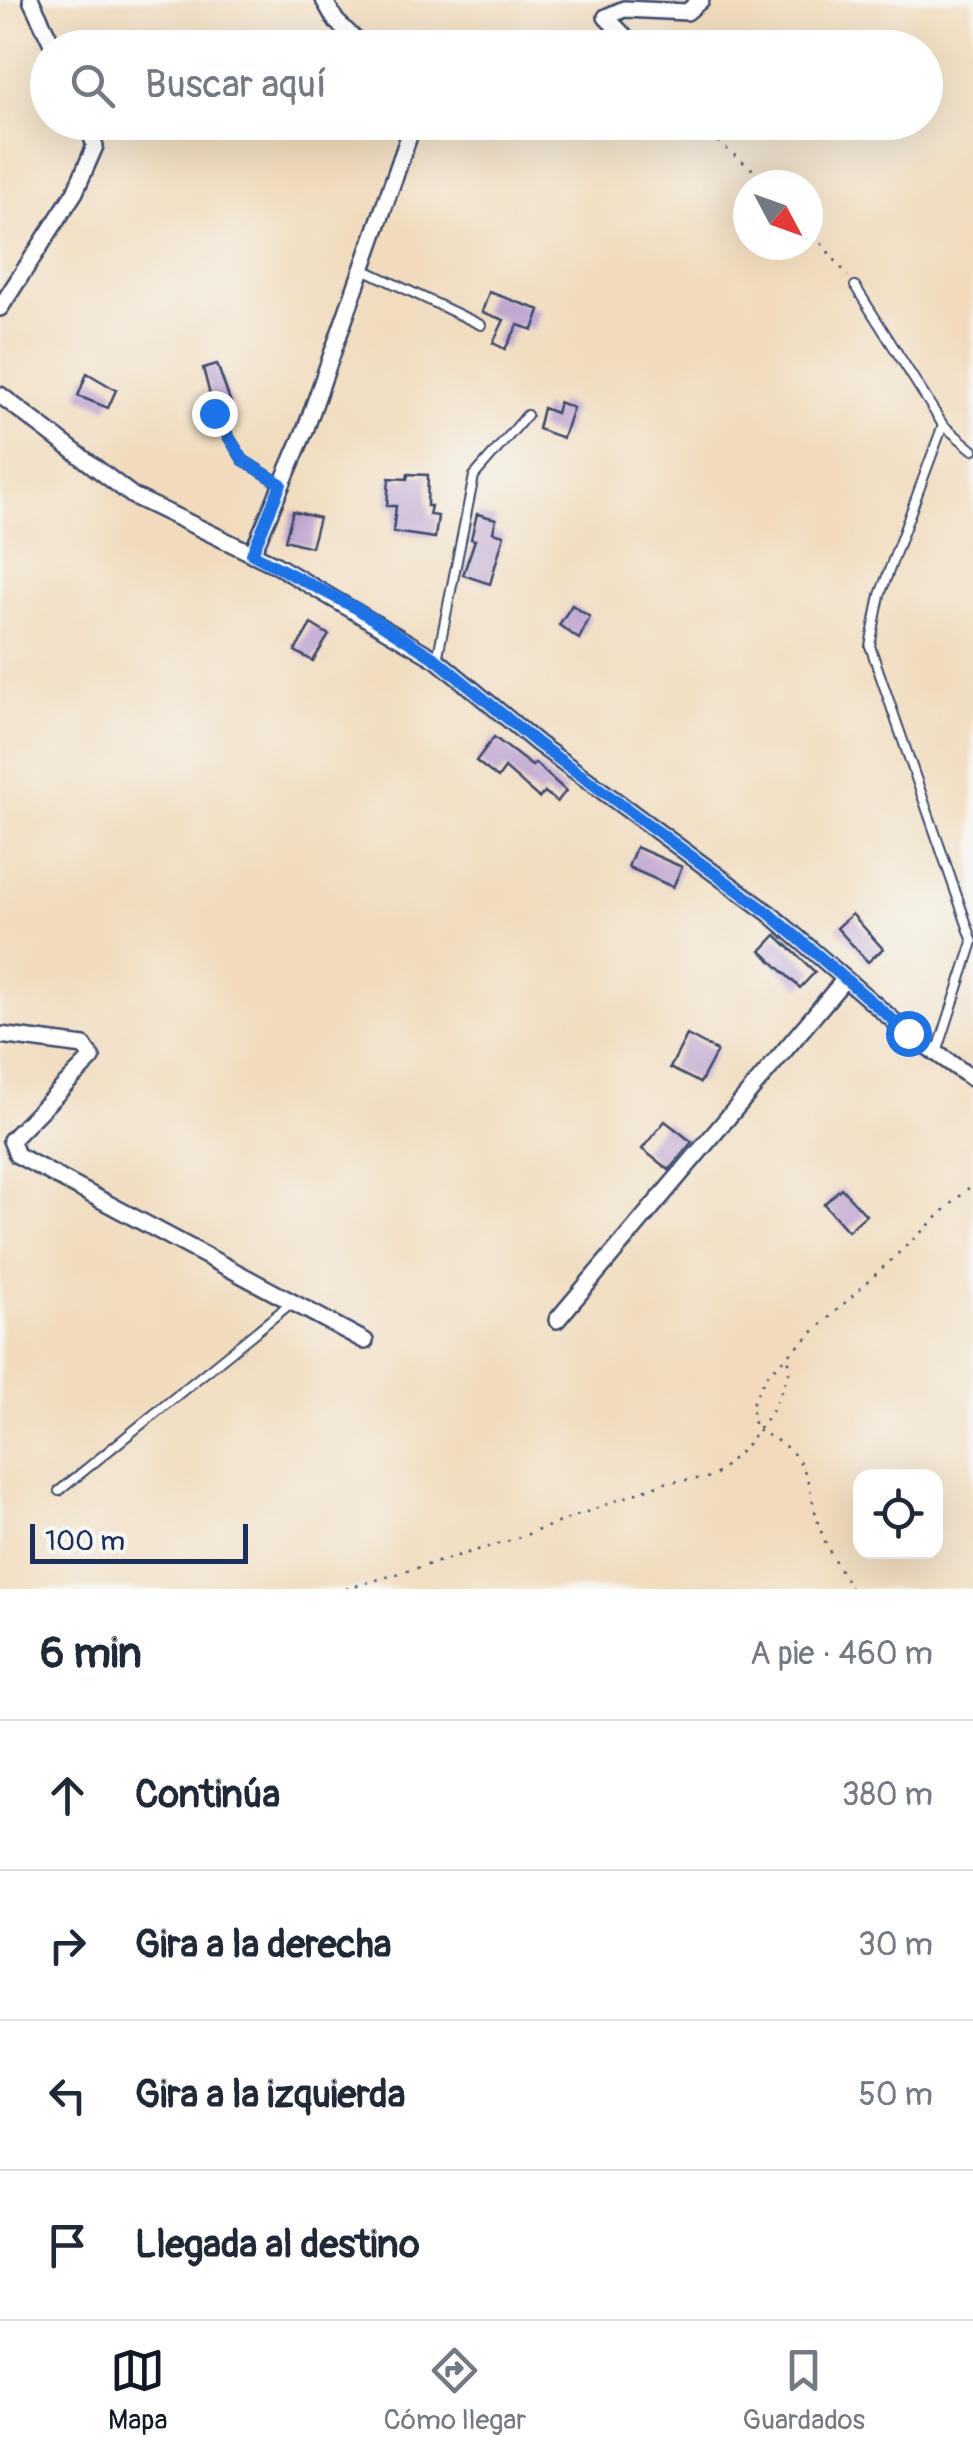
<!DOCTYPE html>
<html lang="es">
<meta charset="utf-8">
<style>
body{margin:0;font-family:Pangolin,sans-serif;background:#f6f6f7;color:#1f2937}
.controls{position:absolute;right:30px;bottom:30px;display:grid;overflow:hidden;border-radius:20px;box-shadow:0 10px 40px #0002}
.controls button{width:90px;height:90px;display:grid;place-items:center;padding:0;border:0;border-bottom:2px solid #e0e1e3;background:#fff;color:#1f2937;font:50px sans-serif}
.compass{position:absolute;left:733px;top:170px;width:90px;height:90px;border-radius:50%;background:#fff;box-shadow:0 10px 40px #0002;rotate:131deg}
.scale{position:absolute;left:30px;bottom:25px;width:218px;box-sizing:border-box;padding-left:10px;border:5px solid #1b2f5e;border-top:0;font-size:28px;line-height:35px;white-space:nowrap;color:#1b2f5e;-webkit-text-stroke:8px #f6f6f2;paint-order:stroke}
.stop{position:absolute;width:30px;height:30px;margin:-22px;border:8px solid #1a73e8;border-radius:50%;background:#fff}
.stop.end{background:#1a73e8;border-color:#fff;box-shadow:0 2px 10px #0008}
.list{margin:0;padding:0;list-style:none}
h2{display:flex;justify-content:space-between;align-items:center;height:130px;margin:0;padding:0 40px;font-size:42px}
h2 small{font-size:32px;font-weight:400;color:#747a83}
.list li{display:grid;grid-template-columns:65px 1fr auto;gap:30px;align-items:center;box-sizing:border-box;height:150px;padding:0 40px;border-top:2px solid #e0e1e3}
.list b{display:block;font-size:38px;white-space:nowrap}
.list em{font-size:32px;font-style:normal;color:#747a83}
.icon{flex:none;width:55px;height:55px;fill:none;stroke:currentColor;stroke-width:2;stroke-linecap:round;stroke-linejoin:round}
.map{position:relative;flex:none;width:973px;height:1589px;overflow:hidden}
.search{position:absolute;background:#fff;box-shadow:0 10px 40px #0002;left:30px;right:30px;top:30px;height:110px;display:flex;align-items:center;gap:25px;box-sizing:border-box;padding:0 35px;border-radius:55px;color:#747a83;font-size:38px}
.sheet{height:730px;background:#fff}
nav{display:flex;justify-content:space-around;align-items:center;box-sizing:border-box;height:140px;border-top:2px solid #e0e1e3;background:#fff;font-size:28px;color:#747a83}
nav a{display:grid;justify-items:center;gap:5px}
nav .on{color:#111827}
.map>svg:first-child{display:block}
.building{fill:#b99ecc}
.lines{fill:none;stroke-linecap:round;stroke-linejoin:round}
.service-casing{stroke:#3b496c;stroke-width:12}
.minor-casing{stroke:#3b496c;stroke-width:20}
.path{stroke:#3b496c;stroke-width:2.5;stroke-dasharray:2.5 8;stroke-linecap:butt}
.service{stroke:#fff;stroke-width:8}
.minor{stroke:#fff;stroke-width:15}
.route{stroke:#1a73e8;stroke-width:12}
</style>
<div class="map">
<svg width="973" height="1589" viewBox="0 0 973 1589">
<rect width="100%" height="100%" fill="#f6f6f2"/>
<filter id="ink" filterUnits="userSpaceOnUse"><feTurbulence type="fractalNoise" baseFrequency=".01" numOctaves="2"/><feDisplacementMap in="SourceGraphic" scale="20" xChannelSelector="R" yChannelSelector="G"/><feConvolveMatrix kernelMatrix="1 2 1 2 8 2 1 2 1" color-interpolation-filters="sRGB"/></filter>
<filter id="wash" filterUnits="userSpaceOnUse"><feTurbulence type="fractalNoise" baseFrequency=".0048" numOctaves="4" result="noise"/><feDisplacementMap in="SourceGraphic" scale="40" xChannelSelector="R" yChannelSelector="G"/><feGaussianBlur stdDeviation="2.25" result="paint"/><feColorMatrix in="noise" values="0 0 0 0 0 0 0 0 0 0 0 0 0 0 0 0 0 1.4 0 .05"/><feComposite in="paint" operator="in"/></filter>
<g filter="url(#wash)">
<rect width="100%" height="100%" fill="#f1dbbc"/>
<g id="blocks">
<!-- building -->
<g class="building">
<path d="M 489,292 L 540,310 L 533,330 L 518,325 L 505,349 L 493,343 L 504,320 L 482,312 Z"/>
<path d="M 217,364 L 231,403 L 220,408 L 210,395 L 203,368 Z"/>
<path d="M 87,373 L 116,390 L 108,408 L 78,396 Z"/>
<path d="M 559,402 L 573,408 L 563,438 L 538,429 L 543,408 L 556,413 Z"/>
<path d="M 408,474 L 428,475 L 427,506 L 431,506 L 429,515 L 438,516 L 435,538 L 393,532 L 396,506 L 387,506 L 389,478 L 407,479 Z"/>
<path d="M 293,511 L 319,518 L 311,547 L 285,540 Z"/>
<path d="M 477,514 L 496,519 L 493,532 L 504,535 L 490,584 L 463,575 L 475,540 L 471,539 Z"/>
<path d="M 572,605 L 590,617 L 579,639 L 559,625 Z"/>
<path d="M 311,624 L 329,635 L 313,661 L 295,651 Z"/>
<path d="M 494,737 L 532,766 L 535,763 L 566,791 L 557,802 L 545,792 L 539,798 L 505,768 L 498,778 L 476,761 Z"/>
<path d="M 636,847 L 682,867 L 673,887 L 628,867 Z"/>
<path d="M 852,914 L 883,949 L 868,962 L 837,928 Z"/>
<path d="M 776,935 L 815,972 L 800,988 L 761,951 Z"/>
<path d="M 687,1035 L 717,1051 L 700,1083 L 670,1068 Z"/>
<path d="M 665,1121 L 692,1142 L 669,1170 L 642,1149 Z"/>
<path d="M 841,1188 L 866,1215 L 848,1231 L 824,1204 Z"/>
</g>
</g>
</g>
<g filter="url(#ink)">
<use href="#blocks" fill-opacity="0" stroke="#3b496c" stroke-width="2.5"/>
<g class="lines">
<defs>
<g id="service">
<path d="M 361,268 L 481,325"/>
<path d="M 855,286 L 943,425 L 973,450"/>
<path d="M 214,413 L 243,460 L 281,484"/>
<path d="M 437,660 L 474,476 L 527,415"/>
<path d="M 937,1053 L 973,942 L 870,646 L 880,595 L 943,425"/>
<path d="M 59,1491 L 290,1304"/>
</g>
<g id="minor">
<path d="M 31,0 L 54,48"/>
<path d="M 324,0 L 336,21 L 364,48"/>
<path d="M 636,48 L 606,17 L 624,9 L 687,12 L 701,0"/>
<path d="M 0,308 L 75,192 L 95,146 L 87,122"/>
<path d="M 0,395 L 133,496 L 276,565 L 437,660 L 537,743 L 770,914 L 908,1033 L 973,1079"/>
<path d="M 252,554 L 306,428 L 414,122"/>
<path d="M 0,1035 L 84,1046 L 92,1058 L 11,1140 L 17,1155 L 365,1341"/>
<path d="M 557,1320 L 844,980"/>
</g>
</defs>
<!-- service casing -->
<use href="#service" class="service-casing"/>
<!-- minor casing -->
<use href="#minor" class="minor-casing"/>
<!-- path -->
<g class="path">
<path d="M 693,122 L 772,185"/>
<path d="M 808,227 L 848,276"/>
<path d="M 346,1589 L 515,1539 L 663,1483 L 713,1477 L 746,1446 L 772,1411 L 789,1373 L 789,1358"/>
<path d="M 851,1589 C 841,1571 829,1553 822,1534 C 802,1479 818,1458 755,1429 L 751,1406 L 766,1376 L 973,1184"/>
</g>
<!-- service -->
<use href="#service" class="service"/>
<!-- minor -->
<use href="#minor" class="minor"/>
</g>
</g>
<g class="lines" filter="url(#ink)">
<!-- route -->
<path class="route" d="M 214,413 L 243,460 L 281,484 L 252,554 L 356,608 L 437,660 L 537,743 L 770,914 L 908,1033"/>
</g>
</svg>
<div class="controls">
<button><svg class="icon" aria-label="locate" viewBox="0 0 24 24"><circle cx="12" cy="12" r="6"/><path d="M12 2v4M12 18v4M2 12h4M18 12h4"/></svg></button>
</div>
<svg class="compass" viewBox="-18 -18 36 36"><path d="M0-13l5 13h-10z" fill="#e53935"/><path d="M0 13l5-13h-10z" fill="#747a83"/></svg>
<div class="scale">100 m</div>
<div class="stop" style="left:908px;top:1033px"></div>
<div class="stop end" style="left:214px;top:413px"></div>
<div class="search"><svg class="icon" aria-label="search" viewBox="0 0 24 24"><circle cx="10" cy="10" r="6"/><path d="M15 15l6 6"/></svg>Buscar aquí</div>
</div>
<section class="sheet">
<h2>6 min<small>A pie · 460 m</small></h2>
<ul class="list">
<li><svg class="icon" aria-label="ahead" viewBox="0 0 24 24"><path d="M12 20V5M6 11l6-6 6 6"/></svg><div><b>Continúa</b></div><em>380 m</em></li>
<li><svg class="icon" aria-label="right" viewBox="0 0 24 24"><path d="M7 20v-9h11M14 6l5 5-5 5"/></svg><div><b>Gira a la derecha</b></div><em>30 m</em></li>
<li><svg class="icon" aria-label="left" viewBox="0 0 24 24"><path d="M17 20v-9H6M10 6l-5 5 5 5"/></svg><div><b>Gira a la izquierda</b></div><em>50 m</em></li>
<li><svg class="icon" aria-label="arrive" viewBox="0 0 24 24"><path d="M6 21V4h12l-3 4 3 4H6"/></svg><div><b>Llegada al destino</b></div></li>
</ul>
</section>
<nav>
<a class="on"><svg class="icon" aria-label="map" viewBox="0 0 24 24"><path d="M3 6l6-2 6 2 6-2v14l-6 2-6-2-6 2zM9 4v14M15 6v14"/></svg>Mapa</a>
<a><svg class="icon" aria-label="directions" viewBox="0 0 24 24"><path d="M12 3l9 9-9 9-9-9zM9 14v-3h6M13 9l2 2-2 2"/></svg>Cómo llegar</a>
<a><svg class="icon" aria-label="saved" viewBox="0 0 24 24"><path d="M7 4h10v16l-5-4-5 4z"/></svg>Guardados</a>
</nav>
